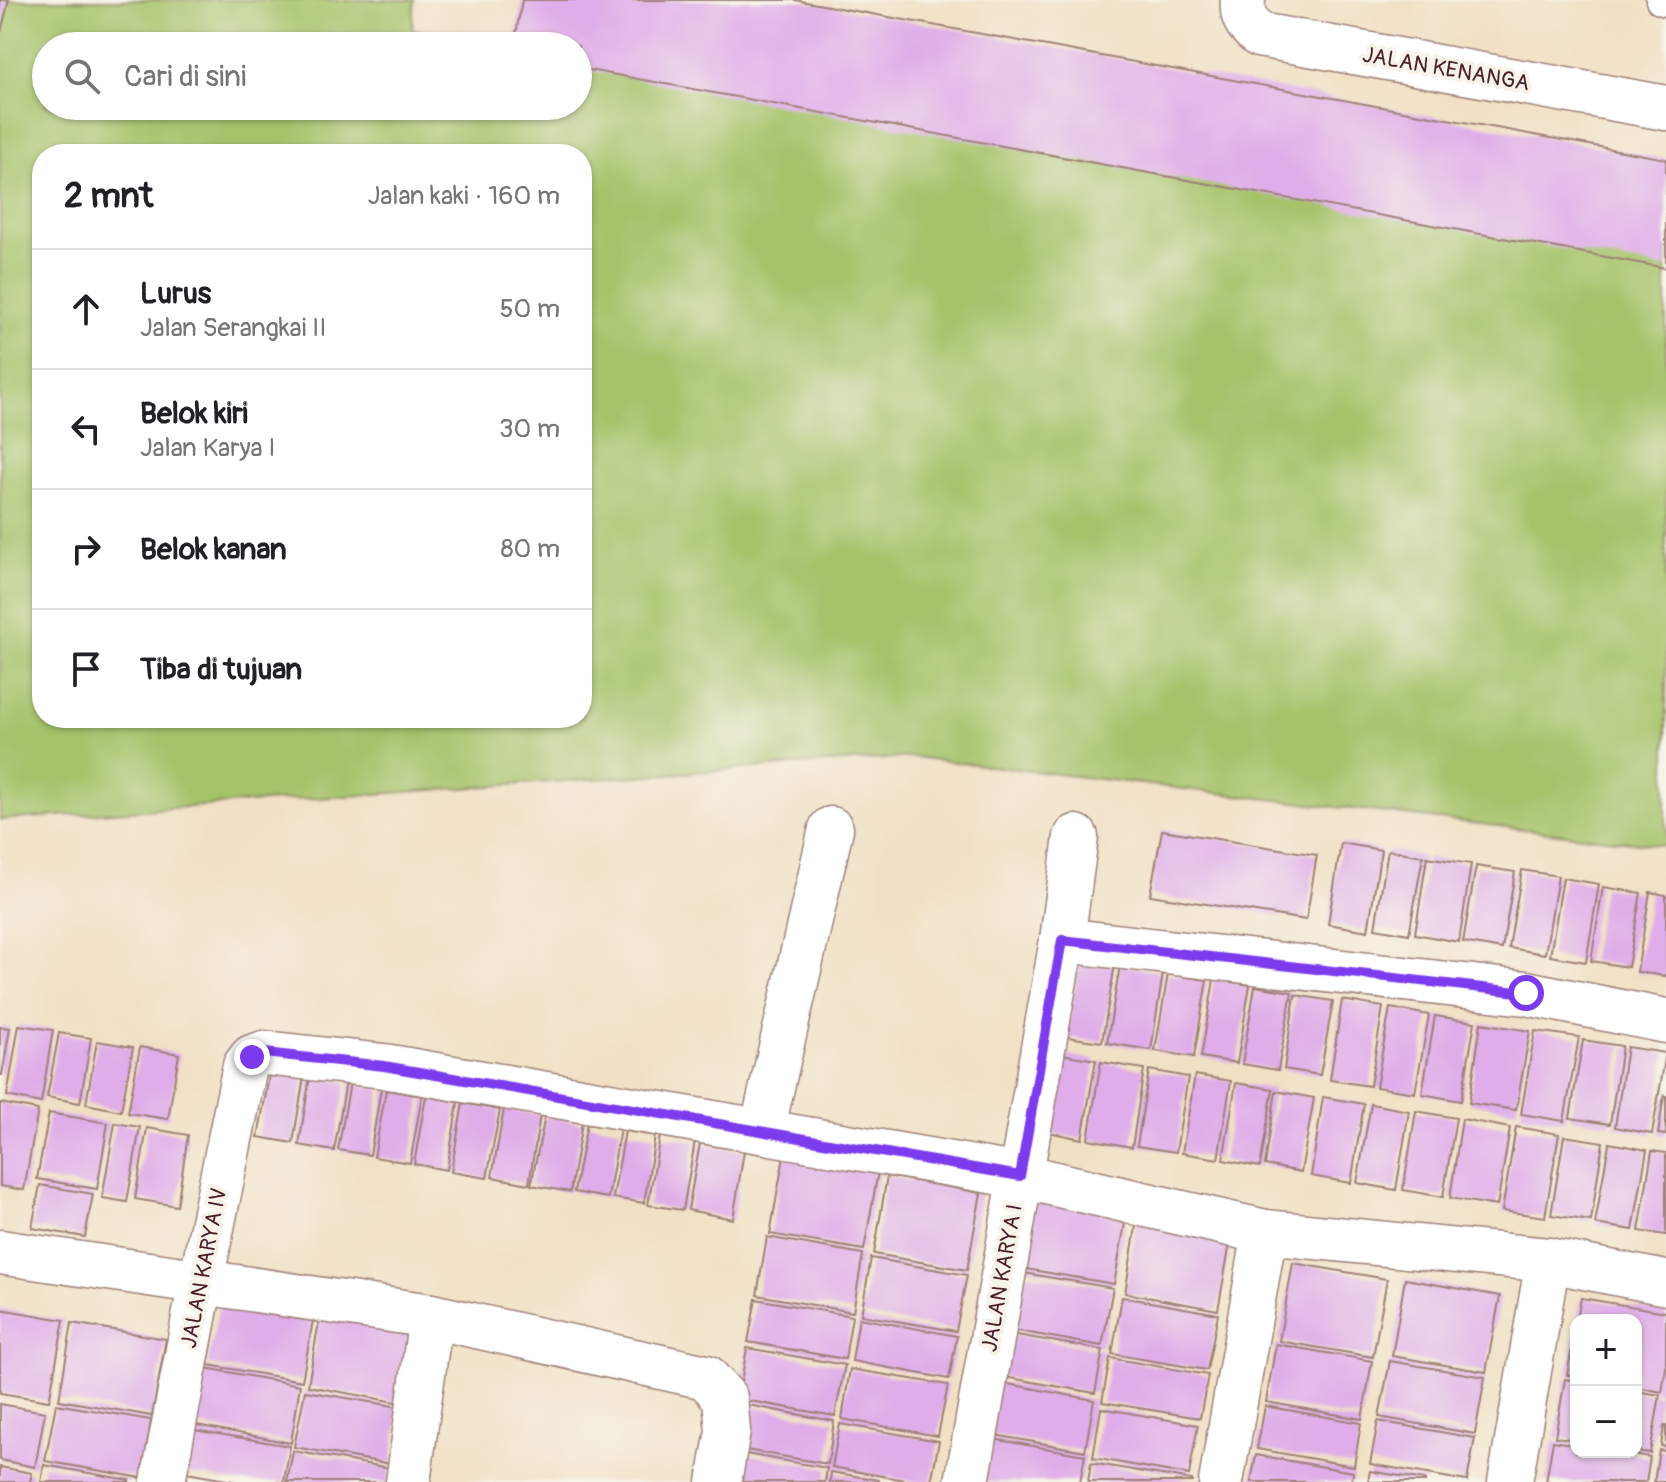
<!DOCTYPE html>
<html lang="id">
<meta charset="utf-8">
<style>
body{margin:0;font-family:Pangolin,sans-serif;background:#f6f6f6;color:#202124}
.controls{position:absolute;right:24px;bottom:24px;display:grid;overflow:hidden;border-radius:16px;box-shadow:0 2px 6px #0004}
.controls button{width:72px;height:72px;display:grid;place-items:center;padding:0;border:0;border-bottom:2px solid #e0e0e0;background:#fff;color:#202124;font:40px sans-serif}
.stop{position:absolute;width:24px;height:24px;margin:-18px;border:6px solid #7c3aed;border-radius:50%;background:#fff}
.stop.end{background:#7c3aed;border-color:#fff;box-shadow:0 2px 8px #0008}
.list{margin:0;padding:0;list-style:none}
h2{display:flex;justify-content:space-between;align-items:center;height:104px;margin:0;padding:0 32px;font-size:34px}
h2 small{font-size:26px;font-weight:400;color:#757577}
.list li{display:grid;grid-template-columns:52px 1fr auto;gap:24px;align-items:center;box-sizing:border-box;height:120px;padding:0 32px;border-top:2px solid #e0e0e0}
.list b{display:block;font-size:30px;white-space:nowrap}
.list p{margin:0;font-size:26px;white-space:nowrap;color:#757577}
.list em{font-size:26px;font-style:normal;color:#757577}
.icon{flex:none;width:44px;height:44px;fill:none;stroke:currentColor;stroke-width:2;stroke-linecap:round;stroke-linejoin:round}
.map{position:relative;flex:none;width:1666px;height:1482px;overflow:hidden}
.search{position:absolute;background:#fff;box-shadow:0 2px 6px #0004;left:32px;top:32px;width:560px;height:88px;display:flex;align-items:center;gap:20px;box-sizing:border-box;padding:0 28px;border-radius:44px;color:#757577;font-size:30px}
.panel{position:absolute;background:#fff;box-shadow:0 2px 6px #0004;left:32px;top:144px;width:560px;height:584px;border-radius:32px}
.map>svg:first-child{display:block}
.green{fill:#a6c36a;stroke:#78714a;stroke-width:2;fill-rule:evenodd}
.building{fill:#dfade9}
.lines{fill:none;stroke-linecap:round;stroke-linejoin:round}
.service-casing{stroke:#9e8078;stroke-width:31}
.minor-casing{stroke:#9e8078;stroke-width:47}
.service{stroke:#fff;stroke-width:28}
.minor{stroke:#fff;stroke-width:44}
.route{stroke:#7c3aed;stroke-width:10}
.labels{text-anchor:middle;dominant-baseline:central;stroke-width:8;stroke-linejoin:round;paint-order:stroke}
.street-label{font-size:22px;fill:#4a1f2b;stroke:#f7f3e8}
</style>
<div class="map">
<svg width="1666" height="1482" viewBox="0 0 1666 1482">
<rect width="100%" height="100%" fill="#f7f3e8"/>
<filter id="ink" filterUnits="userSpaceOnUse"><feTurbulence type="fractalNoise" baseFrequency=".0125" numOctaves="2"/><feDisplacementMap in="SourceGraphic" scale="16" xChannelSelector="R" yChannelSelector="G"/><feConvolveMatrix kernelMatrix="1 2 1 2 8 2 1 2 1" color-interpolation-filters="sRGB"/></filter>
<filter id="wash" filterUnits="userSpaceOnUse"><feTurbulence type="fractalNoise" baseFrequency=".006" numOctaves="4" result="noise"/><feDisplacementMap in="SourceGraphic" scale="32" xChannelSelector="R" yChannelSelector="G"/><feGaussianBlur stdDeviation="1.8" result="paint"/><feColorMatrix in="noise" values="0 0 0 0 0 0 0 0 0 0 0 0 0 0 0 0 0 1.4 0 .05"/><feComposite in="paint" operator="in"/></filter>
<g filter="url(#wash)">
<rect width="100%" height="100%" fill="#f1e0c4"/>
<!-- green -->
<path class="green" d="M 0,0 L 414,0 L 412,30 L 504,46 L 46,46 L 46,106 L 578,106 L 578,59 L 1666,248 L 1666,846 L 914,757 L 0,820 ZM 42,154 L 582,154 L 582,718 L 42,718 Z"/>
<g id="blocks">
<!-- building -->
<g class="building">
<path d="M 0,0 L 9,0 L 1,32 L 0,32 Z"/>
<path d="M 522,0 L 795,0 L 1666,159 L 1666,268 L 578,68 L 578,46 L 514,46 Z"/>
<path d="M 1162,830 L 1317,855 L 1306,920 L 1150,895 Z"/>
<path d="M 1341,843 L 1381,850 L 1368,931 L 1328,924 Z"/>
<path d="M 1388,850 L 1423,856 L 1409,934 L 1375,928 Z"/>
<path d="M 1427,857 L 1471,864 L 1459,942 L 1415,934 Z"/>
<path d="M 1476,866 L 1515,872 L 1502,949 L 1463,942 Z"/>
<path d="M 1522,870 L 1558,876 L 1545,954 L 1509,948 Z"/>
<path d="M 1563,878 L 1599,884 L 1586,962 L 1550,956 Z"/>
<path d="M 1603,887 L 1641,893 L 1628,967 L 1591,961 Z"/>
<path d="M 1650,892 L 1666,895 L 1666,976 L 1637,972 Z"/>
<path d="M 1080,958 L 1115,964 L 1102,1042 L 1067,1037 Z"/>
<path d="M 1120,965 L 1163,973 L 1151,1050 L 1107,1043 Z"/>
<path d="M 1168,974 L 1207,980 L 1194,1057 L 1155,1051 Z"/>
<path d="M 1214,979 L 1250,985 L 1237,1063 L 1201,1057 Z"/>
<path d="M 1255,986 L 1292,992 L 1278,1070 L 1242,1064 Z"/>
<path d="M 1295,995 L 1333,1001 L 1320,1075 L 1284,1069 Z"/>
<path d="M 1342,1000 L 1383,1007 L 1370,1086 L 1330,1080 Z"/>
<path d="M 1390,1008 L 1429,1015 L 1415,1093 L 1376,1087 Z"/>
<path d="M 1435,1016 L 1475,1022 L 1461,1101 L 1422,1094 Z"/>
<path d="M 1481,1023 L 1530,1031 L 1516,1110 L 1469,1103 Z"/>
<path d="M 19,1025 L 53,1030 L 41,1103 L 7,1096 Z"/>
<path d="M 0,1027 L 10,1028 L 2,1075 L 0,1075 Z"/>
<path d="M 1535,1031 L 1579,1037 L 1564,1121 L 1521,1114 Z"/>
<path d="M 59,1033 L 91,1038 L 80,1103 L 47,1097 Z"/>
<path d="M 1583,1040 L 1622,1046 L 1610,1124 L 1570,1118 Z"/>
<path d="M 97,1041 L 133,1047 L 121,1111 L 86,1104 Z"/>
<path d="M 140,1047 L 179,1054 L 168,1119 L 128,1113 Z"/>
<path d="M 1627,1047 L 1666,1053 L 1652,1134 L 1615,1127 Z"/>
<path d="M 1061,1054 L 1096,1060 L 1082,1139 L 1048,1132 Z"/>
<path d="M 1101,1062 L 1144,1069 L 1132,1147 L 1088,1139 Z"/>
<path d="M 1149,1070 L 1188,1077 L 1176,1152 L 1137,1146 Z"/>
<path d="M 270,1071 L 304,1076 L 293,1143 L 258,1137 Z"/>
<path d="M 1195,1075 L 1231,1081 L 1218,1159 L 1182,1153 Z"/>
<path d="M 310,1076 L 346,1082 L 334,1151 L 299,1145 Z"/>
<path d="M 350,1083 L 381,1088 L 370,1155 L 338,1150 Z"/>
<path d="M 1236,1083 L 1273,1089 L 1260,1167 L 1223,1160 Z"/>
<path d="M 386,1090 L 422,1096 L 410,1163 L 374,1157 Z"/>
<path d="M 1276,1091 L 1314,1098 L 1301,1172 L 1265,1165 Z"/>
<path d="M 1664,1095 L 1666,1096 L 1666,1135 L 1658,1134 Z"/>
<path d="M 426,1096 L 458,1102 L 447,1170 L 414,1164 Z"/>
<path d="M 1323,1097 L 1364,1104 L 1351,1183 L 1311,1176 Z"/>
<path d="M 0,1103 L 38,1110 L 24,1190 L 0,1186 Z"/>
<path d="M 463,1103 L 500,1110 L 487,1178 L 451,1172 Z"/>
<path d="M 1371,1104 L 1409,1111 L 1396,1190 L 1357,1183 Z"/>
<path d="M 504,1109 L 540,1115 L 529,1184 L 492,1177 Z"/>
<path d="M 1416,1111 L 1456,1118 L 1443,1197 L 1403,1190 Z"/>
<path d="M 49,1113 L 108,1123 L 97,1189 L 37,1179 Z"/>
<path d="M 545,1116 L 582,1123 L 570,1192 L 531,1185 Z"/>
<path d="M 1462,1119 L 1510,1128 L 1497,1206 L 1450,1198 Z"/>
<path d="M 115,1123 L 140,1127 L 127,1202 L 102,1198 Z"/>
<path d="M 587,1124 L 620,1129 L 608,1198 L 574,1192 Z"/>
<path d="M 1516,1127 L 1559,1134 L 1545,1217 L 1502,1211 Z"/>
<path d="M 147,1128 L 188,1135 L 177,1206 L 135,1199 Z"/>
<path d="M 625,1131 L 655,1136 L 644,1203 L 613,1198 Z"/>
<path d="M 660,1136 L 695,1141 L 683,1210 L 648,1205 Z"/>
<path d="M 1564,1136 L 1603,1142 L 1591,1221 L 1551,1215 Z"/>
<path d="M 700,1143 L 744,1151 L 733,1219 L 688,1210 Z"/>
<path d="M 1609,1143 L 1647,1150 L 1633,1230 L 1595,1224 Z"/>
<path d="M 1652,1151 L 1666,1153 L 1666,1235 L 1639,1231 Z"/>
<path d="M 784,1156 L 878,1172 L 864,1250 L 770,1234 Z"/>
<path d="M 887,1176 L 981,1193 L 967,1270 L 874,1254 Z"/>
<path d="M 40,1185 L 93,1194 L 85,1237 L 32,1228 Z"/>
<path d="M 1033,1191 L 1128,1207 L 1114,1284 L 1020,1268 Z"/>
<path d="M 1138,1215 L 1232,1232 L 1218,1310 L 1125,1293 Z"/>
<path d="M 767,1237 L 863,1254 L 853,1312 L 757,1295 Z"/>
<path d="M 871,1258 L 967,1275 L 956,1331 L 861,1315 Z"/>
<path d="M 1293,1263 L 1387,1279 L 1373,1357 L 1279,1341 Z"/>
<path d="M 1018,1272 L 1113,1288 L 1102,1346 L 1007,1329 Z"/>
<path d="M 1405,1279 L 1500,1296 L 1486,1372 L 1392,1356 Z"/>
<path d="M 222,1287 L 316,1304 L 302,1381 L 208,1365 Z"/>
<path d="M 1122,1297 L 1218,1314 L 1207,1370 L 1112,1354 Z"/>
<path d="M 1581,1298 L 1666,1312 L 1666,1368 L 1662,1392 L 1636,1387 L 1636,1320 L 1577,1320 Z"/>
<path d="M 756,1299 L 852,1316 L 845,1359 L 748,1342 Z"/>
<path d="M 0,1309 L 64,1320 L 49,1401 L 0,1393 Z"/>
<path d="M 321,1309 L 415,1326 L 401,1403 L 308,1386 Z"/>
<path d="M 859,1318 L 957,1336 L 949,1379 L 852,1361 Z"/>
<path d="M 72,1323 L 166,1339 L 152,1416 L 59,1400 Z"/>
<path d="M 1006,1333 L 1103,1350 L 1095,1393 L 998,1376 Z"/>
<path d="M 1574,1336 L 1576,1336 L 1576,1377 L 1567,1375 Z"/>
<path d="M 1276,1344 L 1372,1361 L 1362,1419 L 1266,1402 Z"/>
<path d="M 747,1348 L 845,1365 L 835,1416 L 738,1399 Z"/>
<path d="M 1110,1358 L 1208,1375 L 1200,1418 L 1102,1402 Z"/>
<path d="M 1390,1361 L 1485,1377 L 1475,1434 L 1379,1417 Z"/>
<path d="M 205,1368 L 300,1385 L 291,1443 L 196,1425 Z"/>
<path d="M 850,1369 L 948,1385 L 938,1436 L 842,1419 Z"/>
<path d="M 1565,1379 L 1576,1381 L 1576,1440 L 1555,1437 Z"/>
<path d="M 997,1382 L 1094,1400 L 1085,1451 L 988,1434 Z"/>
<path d="M 305,1391 L 400,1407 L 391,1464 L 294,1447 Z"/>
<path d="M 1636,1391 L 1660,1395 L 1650,1453 L 1636,1451 Z"/>
<path d="M 736,1403 L 834,1421 L 828,1464 L 728,1447 Z"/>
<path d="M 0,1404 L 45,1412 L 35,1467 L 0,1460 Z"/>
<path d="M 56,1404 L 151,1420 L 142,1478 L 45,1461 Z"/>
<path d="M 1265,1406 L 1361,1423 L 1354,1466 L 1257,1449 Z"/>
<path d="M 1101,1408 L 1198,1425 L 1189,1475 L 1093,1458 Z"/>
<path d="M 1378,1421 L 1475,1438 L 1467,1481 L 1370,1464 Z"/>
<path d="M 840,1424 L 939,1441 L 931,1482 L 916,1482 L 832,1467 Z"/>
<path d="M 1664,1426 L 1666,1426 L 1666,1447 L 1661,1446 Z"/>
<path d="M 194,1430 L 290,1446 L 284,1482 L 238,1482 L 186,1473 Z"/>
<path d="M 987,1438 L 1085,1455 L 1080,1482 L 979,1482 Z"/>
<path d="M 1553,1441 L 1576,1445 L 1576,1452 L 1619,1452 L 1650,1457 L 1646,1482 L 1546,1482 Z"/>
<path d="M 1659,1450 L 1666,1451 L 1666,1482 L 1654,1482 Z"/>
<path d="M 293,1451 L 390,1468 L 388,1482 L 287,1482 Z"/>
<path d="M 728,1451 L 827,1468 L 825,1482 L 723,1482 Z"/>
<path d="M 1256,1455 L 1353,1472 L 1352,1482 L 1251,1482 Z"/>
<path d="M 1091,1463 L 1192,1480 L 1192,1482 L 1088,1482 Z"/>
<path d="M 44,1465 L 129,1480 L 129,1482 L 41,1482 Z"/>
<path d="M 0,1467 L 32,1473 L 30,1482 L 0,1482 Z"/>
<path d="M 1370,1471 L 1425,1480 L 1425,1482 L 1368,1482 Z"/>
<path d="M 831,1472 L 879,1480 L 879,1482 L 830,1482 Z"/>
</g>
</g>
</g>
<g filter="url(#ink)">
<use href="#blocks" fill-opacity="0" stroke="#9e8078" stroke-width="2"/>
<g class="lines">
<defs>
<path id="service" d="M 1660,0 L 1666,2"/>
<g id="minor">
<path d="M 1243,0 C 1241,16 1247,25 1259,35 L 1666,108"/>
<path d="M 1062,940 L 1526,993 L 1666,1021"/>
<path d="M 762,1131 L 831,829"/>
<path d="M 0,1252 L 431,1316 L 706,1377 L 725,1398 L 728,1431 L 719,1482"/>
<path d="M 163,1482 L 201,1281 L 245,1066 L 252,1057 L 264,1053 L 384,1066 L 1020,1176 L 1265,1232 L 1548,1260 L 1666,1283"/>
<path d="M 408,1482 L 431,1316"/>
<path d="M 967,1482 L 1062,940 L 1076,837"/>
<path d="M 1221,1482 L 1265,1232"/>
<path d="M 1510,1482 L 1548,1260"/>
</g>
</defs>
<!-- service casing -->
<use href="#service" class="service-casing"/>
<!-- minor casing -->
<use href="#minor" class="minor-casing"/>
<!-- service -->
<use href="#service" class="service"/>
<!-- minor -->
<use href="#minor" class="minor"/>
</g>
</g>
<g class="lines" filter="url(#ink)">
<!-- route -->
<path class="route" d="M 252,1057 L 264,1053 L 384,1066 L 1020,1176 L 1062,940 L 1526,993"/>
</g>
<g class="labels">
<!-- street labels -->
<g class="street-label">
<text transform="translate(1446 69) rotate(10)">JALAN KENANGA</text>
<text transform="translate(204 1268) rotate(-79)">JALAN KARYA IV</text>
<text transform="translate(1002 1278) rotate(-80)">JALAN KARYA I</text>
</g>
</g>
</svg>
<div class="controls">
<button>+</button>
<button>−</button>
</div>
<div class="stop" style="left:1526px;top:993px"></div>
<div class="stop end" style="left:252px;top:1057px"></div>
<div class="search"><svg class="icon" aria-label="search" viewBox="0 0 24 24"><circle cx="10" cy="10" r="6"/><path d="M15 15l6 6"/></svg>Cari di sini</div>
<section class="panel">
<h2>2 mnt<small>Jalan kaki · 160 m</small></h2>
<ul class="list">
<li><svg class="icon" aria-label="ahead" viewBox="0 0 24 24"><path d="M12 20V5M6 11l6-6 6 6"/></svg><div><b>Lurus</b><p>Jalan Serangkai II</p></div><em>50 m</em></li>
<li><svg class="icon" aria-label="left" viewBox="0 0 24 24"><path d="M17 20v-9H6M10 6l-5 5 5 5"/></svg><div><b>Belok kiri</b><p>Jalan Karya I</p></div><em>30 m</em></li>
<li><svg class="icon" aria-label="right" viewBox="0 0 24 24"><path d="M7 20v-9h11M14 6l5 5-5 5"/></svg><div><b>Belok kanan</b></div><em>80 m</em></li>
<li><svg class="icon" aria-label="arrive" viewBox="0 0 24 24"><path d="M6 21V4h12l-3 4 3 4H6"/></svg><div><b>Tiba di tujuan</b></div></li>
</ul>
</section>
</div>
